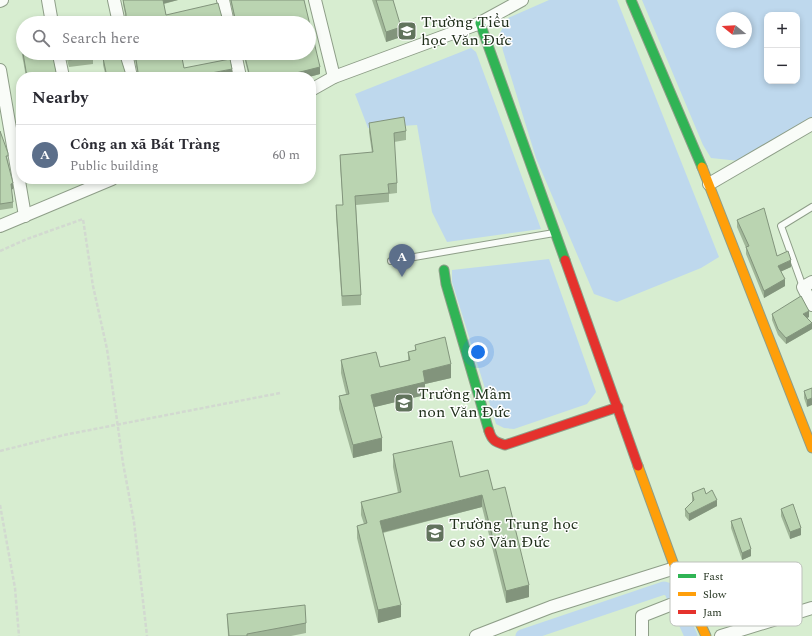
<!DOCTYPE html>
<meta charset="utf-8">
<style>
body{margin:0;font-family:Spectral,serif;background:#f7f7f7;color:#2b2b33}
.controls{position:absolute;right:12px;top:12px;display:grid;overflow:hidden;border-radius:8px;box-shadow:0 2px 6px #0003}
.controls button{width:36px;height:36px;display:grid;place-items:center;padding:0;border:0;border-bottom:1px solid #e1e1e2;background:#fff;color:#2b2b33;font:20px sans-serif}
.compass{position:absolute;left:716px;top:12px;width:36px;height:36px;border-radius:50%;background:#fff;box-shadow:0 2px 6px #0003;rotate:288deg}
.you{position:absolute;left:478px;top:352px;width:14px;height:14px;margin:-10px;border:3px solid #fff;border-radius:50%;background:#1a73e8;box-shadow:0 0 0 6px #1a73e833}
.badge{display:grid;place-items:center;width:26px;height:26px;border-radius:50%;background:#61735c;color:#fff;font-size:13px;font-weight:700}
.pin{position:absolute;translate:-50% -33px;filter:drop-shadow(0 1px 2px #0008)}
.pin::after{content:'';position:absolute;top:21px;width:14px;height:12px;background:inherit;clip-path:polygon(0 0,100% 0,50% 100%)}
.list{margin:0;padding:0;list-style:none}
h2{display:flex;justify-content:space-between;align-items:center;height:52px;margin:0;padding:0 16px;font-size:17px}
h2 small{font-size:13px;font-weight:400;color:#7c7c81}
.list li{display:grid;grid-template-columns:26px 1fr auto;gap:12px;align-items:center;box-sizing:border-box;height:60px;padding:0 16px;border-top:1px solid #e1e1e2}
.list b{display:block;font-size:15px;white-space:nowrap}
.list p{margin:0;font-size:13px;white-space:nowrap;color:#7c7c81}
.list em{font-size:13px;font-style:normal;color:#7c7c81}
.icon{flex:none;width:22px;height:22px;fill:none;stroke:currentColor;stroke-width:2;stroke-linecap:round;stroke-linejoin:round}
.map{position:relative;flex:none;width:812px;height:636px;overflow:hidden}
.search{position:absolute;background:#fff;box-shadow:0 2px 6px #0003;left:16px;top:16px;width:300px;height:44px;display:flex;align-items:center;gap:10px;box-sizing:border-box;padding:0 14px;border-radius:22px;color:#7c7c81;font-size:15px}
.panel{position:absolute;background:#fff;box-shadow:0 2px 6px #0003;left:16px;top:72px;width:300px;height:112px;border-radius:16px}
.map>svg:first-child{display:block}
.water{fill:#bed8ed;fill-rule:evenodd}
.lines{fill:none;stroke-linecap:round;stroke-linejoin:round}
.canal{stroke:#bed8ed;stroke-width:13}
.lane-casing{stroke:#8e9e88;stroke-width:8}
.street-casing{stroke:#8e9e88;stroke-width:14}
.fast-casing{stroke:#8e9e88;stroke-width:11}
.slow-casing{stroke:#8e9e88;stroke-width:11}
.jam-casing{stroke:#8e9e88;stroke-width:11}
.path{stroke:#d2d9d0;stroke-width:2.5;stroke-dasharray:4 2;stroke-linecap:butt}
.lane{stroke:#f9fcf8;stroke-width:6}
.street{stroke:#f9fcf8;stroke-width:12}
.fast{stroke:#30b455;stroke-width:9}
.slow{stroke:#ff9f0a;stroke-width:9}
.jam{stroke:#e5322d;stroke-width:9}
.wall{fill:#a0b698}
.shaded-wall{fill:#82947c}
.building{fill:#bad4b1;stroke:#82947c}
.labels{text-anchor:middle;dominant-baseline:central;stroke-width:3;stroke-linejoin:round;paint-order:stroke}
.poi-label{font-size:16px;fill:#22311d;stroke:#fff;text-anchor:start}
.key{fill:#fff;stroke:#bdc1bb;stroke-width:1}
.key-label{font-size:11px;fill:#22311d}
</style>
<div class="map">
<svg width="812" height="636" viewBox="0 0 812 636">
<rect width="100%" height="100%" fill="#d7edd0"/>
<!-- water -->
<g class="water">
<path d="M 549,0 L 617,0 L 719,257 L 701,268 L 617,302 L 594,294 L 536,158 L 503,51 L 500,33 L 508,18 Z"/>
<path d="M 642,0 L 812,0 L 812,117 L 739,161 L 711,158 L 703,145 ZM 767,15 L 797,15 L 797,81 L 767,81 ZM 722,18 L 746,18 L 746,42 L 722,42 Z"/>
<path d="M 471,48 L 476,52 L 541,229 L 447,242 L 432,212 L 417,125 L 368,128 L 355,94 Z"/>
<path d="M 549,259 L 596,392 L 587,404 L 514,429 L 504,428 L 496,424 L 452,282 L 452,270 Z"/>
</g>
<g class="lines">
<!-- canal -->
<path class="canal" d="M 522,636 L 664,588 L 670,590 L 691,636"/>
<defs>
<g id="lane">
<path d="M 391,261 L 554,233"/>
<path d="M 803,287 L 781,226 L 812,207"/>
</g>
<g id="street">
<path d="M 48,0 L 52,23"/>
<path d="M 114,0 L 119,23"/>
<path d="M 223,0 L 228,23"/>
<path d="M 315,0 L 334,77"/>
<path d="M 0,1 L 2,0"/>
<path d="M 58,53 L 63,77"/>
<path d="M 126,53 L 131,77"/>
<path d="M 235,53 L 240,77"/>
<path d="M 0,70 L 25,216"/>
<path d="M 311,90 L 334,77 L 480,23 L 522,0"/>
<path d="M 709,184 L 812,124"/>
<path d="M 0,226 L 112,179"/>
<path d="M 812,282 L 803,287 L 812,305"/>
<path d="M 476,636 L 551,607 L 675,568"/>
<path d="M 642,636 L 642,616 L 670,605 L 690,601"/>
<path d="M 721,636 L 812,608"/>
</g>
<g id="fast">
<path d="M 631,0 L 702,167"/>
<path d="M 480,23 L 565,260"/>
<path d="M 444,270 L 446,284 L 489,431"/>
</g>
<g id="slow">
<path d="M 702,167 L 812,448"/>
<path d="M 638,466 L 675,568 L 706,636"/>
</g>
<g id="jam">
<path d="M 565,260 L 638,466"/>
<path d="M 489,431 C 492,441 496,442 505,445 L 618,407"/>
</g>
</defs>
<!-- lane casing -->
<use href="#lane" class="lane-casing"/>
<!-- street casing -->
<use href="#street" class="street-casing"/>
<!-- fast casing -->
<use href="#fast" class="fast-casing"/>
<!-- slow casing -->
<use href="#slow" class="slow-casing"/>
<!-- jam casing -->
<use href="#jam" class="jam-casing"/>
<!-- path -->
<g class="path">
<path d="M 0,251 L 27,239 L 83,219 L 93,286 L 107,349 L 123,463 L 134,522 L 147,636"/>
<path d="M 0,451 L 64,435 L 280,393"/>
<path d="M 0,505 L 15,588 L 19,636"/>
</g>
<!-- lane -->
<use href="#lane" class="lane"/>
<!-- street -->
<use href="#street" class="street"/>
<!-- fast -->
<use href="#fast" class="fast"/>
<!-- slow -->
<use href="#slow" class="slow"/>
<!-- jam -->
<use href="#jam" class="jam"/>
</g>
<!-- wall -->
<g class="wall">
<path d="M 123,0 L 178,0 L 164,4 L 166,15 L 223,21 L 126,19 L 123,4 Z"/>
<path d="M 230,0 L 304,0 L 320,74 L 309,77 L 249,77 L 243,53 L 309,53 L 234,19 Z"/>
<path d="M 372,0 L 393,0 L 401,37 L 386,42 Z"/>
<path d="M 19,32 L 57,77 L 26,77 L 19,38 Z"/>
<path d="M 65,53 L 93,53 L 93,64 L 69,67 Z"/>
<path d="M 134,53 L 181,53 L 184,68 L 232,76 L 227,77 L 133,77 L 137,73 Z"/>
<path d="M 103,58 L 126,75 L 132,77 L 106,77 L 103,65 Z"/>
<path d="M 369,123 L 406,131 L 406,140 L 394,142 L 397,183 L 397,193 L 389,194 L 389,202 L 356,205 L 361,295 L 361,305 L 342,306 L 336,215 L 336,205 L 343,205 L 340,165 L 340,155 L 372,153 L 369,132 Z"/>
<path d="M 0,131 L 8,161 L 13,189 L 11,189 L 13,202 L 13,208 L 0,210 Z"/>
<path d="M 737,220 L 777,256 L 791,267 L 781,271 L 785,286 L 764,298 L 746,254 L 746,248 L 737,227 Z"/>
<path d="M 772,314 L 809,317 L 807,318 L 812,323 L 812,329 L 786,344 L 778,335 L 772,320 Z"/>
<path d="M 415,345 L 451,378 L 425,384 L 425,395 L 374,407 L 382,451 L 353,458 L 339,409 L 339,396 L 346,394 L 341,373 L 341,360 L 380,367 L 408,360 L 408,352 L 415,350 Z"/>
<path d="M 812,388 L 807,407 L 804,398 L 804,391 Z"/>
<path d="M 393,454 L 460,477 L 493,490 L 529,597 L 506,603 L 482,507 L 383,533 L 401,617 L 378,623 L 357,538 L 357,526 L 364,524 L 361,515 L 361,502 L 398,493 L 393,467 Z"/>
<path d="M 692,493 L 706,494 L 717,506 L 689,521 L 685,516 L 685,509 L 692,502 Z"/>
<path d="M 781,509 L 801,535 L 790,539 L 781,516 Z"/>
<path d="M 731,521 L 751,556 L 742,560 L 731,528 Z"/>
<path d="M 227,614 L 306,623 L 306,633 L 291,636 L 228,636 Z"/>
</g>
<!-- shaded-wall -->
<g class="shaded-wall">
<path d="M 162,0 L 178,0 L 162,4 Z"/>
<path d="M 401,27 L 401,37 L 386,42 L 386,32 Z"/>
<path d="M 320,67 L 320,74 L 309,77 L 280,77 Z"/>
<path d="M 232,69 L 232,76 L 227,77 L 206,77 L 206,74 Z"/>
<path d="M 13,183 L 13,189 L 11,190 L 11,184 Z"/>
<path d="M 791,260 L 791,267 L 778,273 L 778,266 Z"/>
<path d="M 785,279 L 785,286 L 764,298 L 764,291 Z"/>
<path d="M 809,311 L 809,317 L 803,320 L 803,314 Z"/>
<path d="M 812,323 L 812,329 L 786,344 L 786,338 Z"/>
<path d="M 451,364 L 451,378 L 425,384 L 425,395 L 371,408 L 371,395 L 423,371 Z"/>
<path d="M 812,398 L 812,405 L 807,407 L 807,400 Z"/>
<path d="M 382,438 L 382,451 L 353,458 L 353,445 Z"/>
<path d="M 482,495 L 482,507 L 380,533 L 380,521 Z"/>
<path d="M 717,500 L 717,506 L 689,521 L 689,514 Z"/>
<path d="M 801,528 L 801,535 L 790,539 L 790,532 Z"/>
<path d="M 751,549 L 751,556 L 742,560 L 742,553 Z"/>
<path d="M 529,585 L 529,597 L 506,603 L 506,591 Z"/>
<path d="M 401,605 L 401,617 L 378,623 L 378,610 Z"/>
</g>
<!-- building -->
<g class="building">
<path d="M 123,0 L 163,0 L 166,15 L 218,3 L 223,21 L 229,23 L 126,23 L 126,14 Z"/>
<path d="M 231,0 L 304,0 L 320,67 L 280,77 L 250,77 L 244,53 L 309,53 L 309,23 L 230,23 L 235,18 Z"/>
<path d="M 376,0 L 393,0 L 401,27 L 386,32 Z"/>
<path d="M 23,31 L 23,52 L 19,32 Z"/>
<path d="M 23,53 L 52,53 L 57,77 L 27,77 Z"/>
<path d="M 67,53 L 93,53 L 93,57 L 69,60 Z"/>
<path d="M 135,53 L 181,53 L 184,68 L 230,59 L 232,69 L 206,74 L 207,77 L 133,77 L 138,72 Z"/>
<path d="M 120,56 L 126,75 L 132,77 L 107,77 L 103,58 Z"/>
<path d="M 404,117 L 406,131 L 394,133 L 397,183 L 388,184 L 389,193 L 355,196 L 361,295 L 342,296 L 336,205 L 343,205 L 340,155 L 373,152 L 369,123 Z"/>
<path d="M 0,131 L 8,153 L 8,156 L 6,156 L 13,183 L 11,184 L 13,202 L 0,204 Z"/>
<path d="M 764,208 L 777,256 L 788,251 L 791,260 L 778,266 L 785,279 L 764,291 L 746,247 L 749,246 L 737,220 Z"/>
<path d="M 801,296 L 809,311 L 803,314 L 812,323 L 786,338 L 778,329 L 772,314 Z"/>
<path d="M 445,337 L 451,364 L 423,371 L 425,382 L 371,395 L 382,438 L 353,445 L 339,396 L 349,394 L 341,360 L 376,352 L 380,367 L 410,360 L 408,352 L 416,350 L 415,345 Z"/>
<path d="M 812,388 L 812,398 L 807,400 L 804,391 Z"/>
<path d="M 452,441 L 460,477 L 488,470 L 493,490 L 505,487 L 529,585 L 506,591 L 482,495 L 380,521 L 401,605 L 378,610 L 357,526 L 367,523 L 361,502 L 401,492 L 393,454 Z"/>
<path d="M 704,488 L 706,494 L 712,490 L 717,500 L 689,514 L 685,509 L 694,500 L 692,493 Z"/>
<path d="M 793,504 L 801,528 L 790,532 L 781,509 Z"/>
<path d="M 741,518 L 751,549 L 742,553 L 731,521 Z"/>
<path d="M 305,605 L 306,623 L 247,634 L 247,636 L 229,636 L 227,614 Z"/>
</g>
<!-- icons -->
<defs>
<symbol id="school-square" viewBox="-11 -11 22 22"><rect x="-9" y="-9" width="18" height="18" rx="4" fill="#61735c" stroke="#fff"/><path d="M0-5L7-2L0 1L-7-2ZM-4 1L0 2.5L4 1V4Q0 6-4 4Z" fill="#fff"/></symbol>
</defs>
<g fill-rule="evenodd">
<use href="#school-square" x="396" y="20" width="22" height="22"/>
<use href="#school-square" x="393" y="392" width="22" height="22"/>
<use href="#school-square" x="424" y="522" width="22" height="22"/>
</g>
<g class="labels">
<!-- poi labels -->
<g class="poi-label">
<text x="421" y="22">Trường Tiểu<tspan x="421" dy="18">học Văn Đức</tspan></text>
<text x="418" y="394">Trường Mầm<tspan x="418" dy="18">non Văn Đức</tspan></text>
<text x="449" y="524">Trường Trung học<tspan x="449" dy="18">cơ sở Văn Đức</tspan></text>
</g>
</g>
<!-- legend -->
<rect x="670" y="562" width="132" height="64" rx="6" class="key"/>
<rect x="678" y="574" width="18" height="4" fill="#30b455"/>
<rect x="678" y="592" width="18" height="4" fill="#ff9f0a"/>
<rect x="678" y="610" width="18" height="4" fill="#e5322d"/>
<g class="key-label">
<text x="703" y="580">Fast</text>
<text x="703" y="598">Slow</text>
<text x="703" y="616">Jam</text>
</g>
</svg>
<div class="controls">
<button>+</button>
<button>−</button>
</div>
<svg class="compass" viewBox="-18 -18 36 36"><path d="M0-13l5 13h-10z" fill="#e53935"/><path d="M0 13l5-13h-10z" fill="#7c7c81"/></svg>
<div class="you"></div>
<div class="pin badge" style="left:402px;top:277px;background:#5c6f8a">A</div>
<div class="search"><svg class="icon" aria-label="search" viewBox="0 0 24 24"><circle cx="10" cy="10" r="6"/><path d="M15 15l6 6"/></svg>Search here</div>
<section class="panel">
<h2>Nearby<small></small></h2>
<ul class="list">
<li><span class="badge" style="background:#5c6f8a">A</span><div><b>Công an xã Bát Tràng</b><p>Public building</p></div><em>60 m</em></li>
</ul>
</section>
</div>
